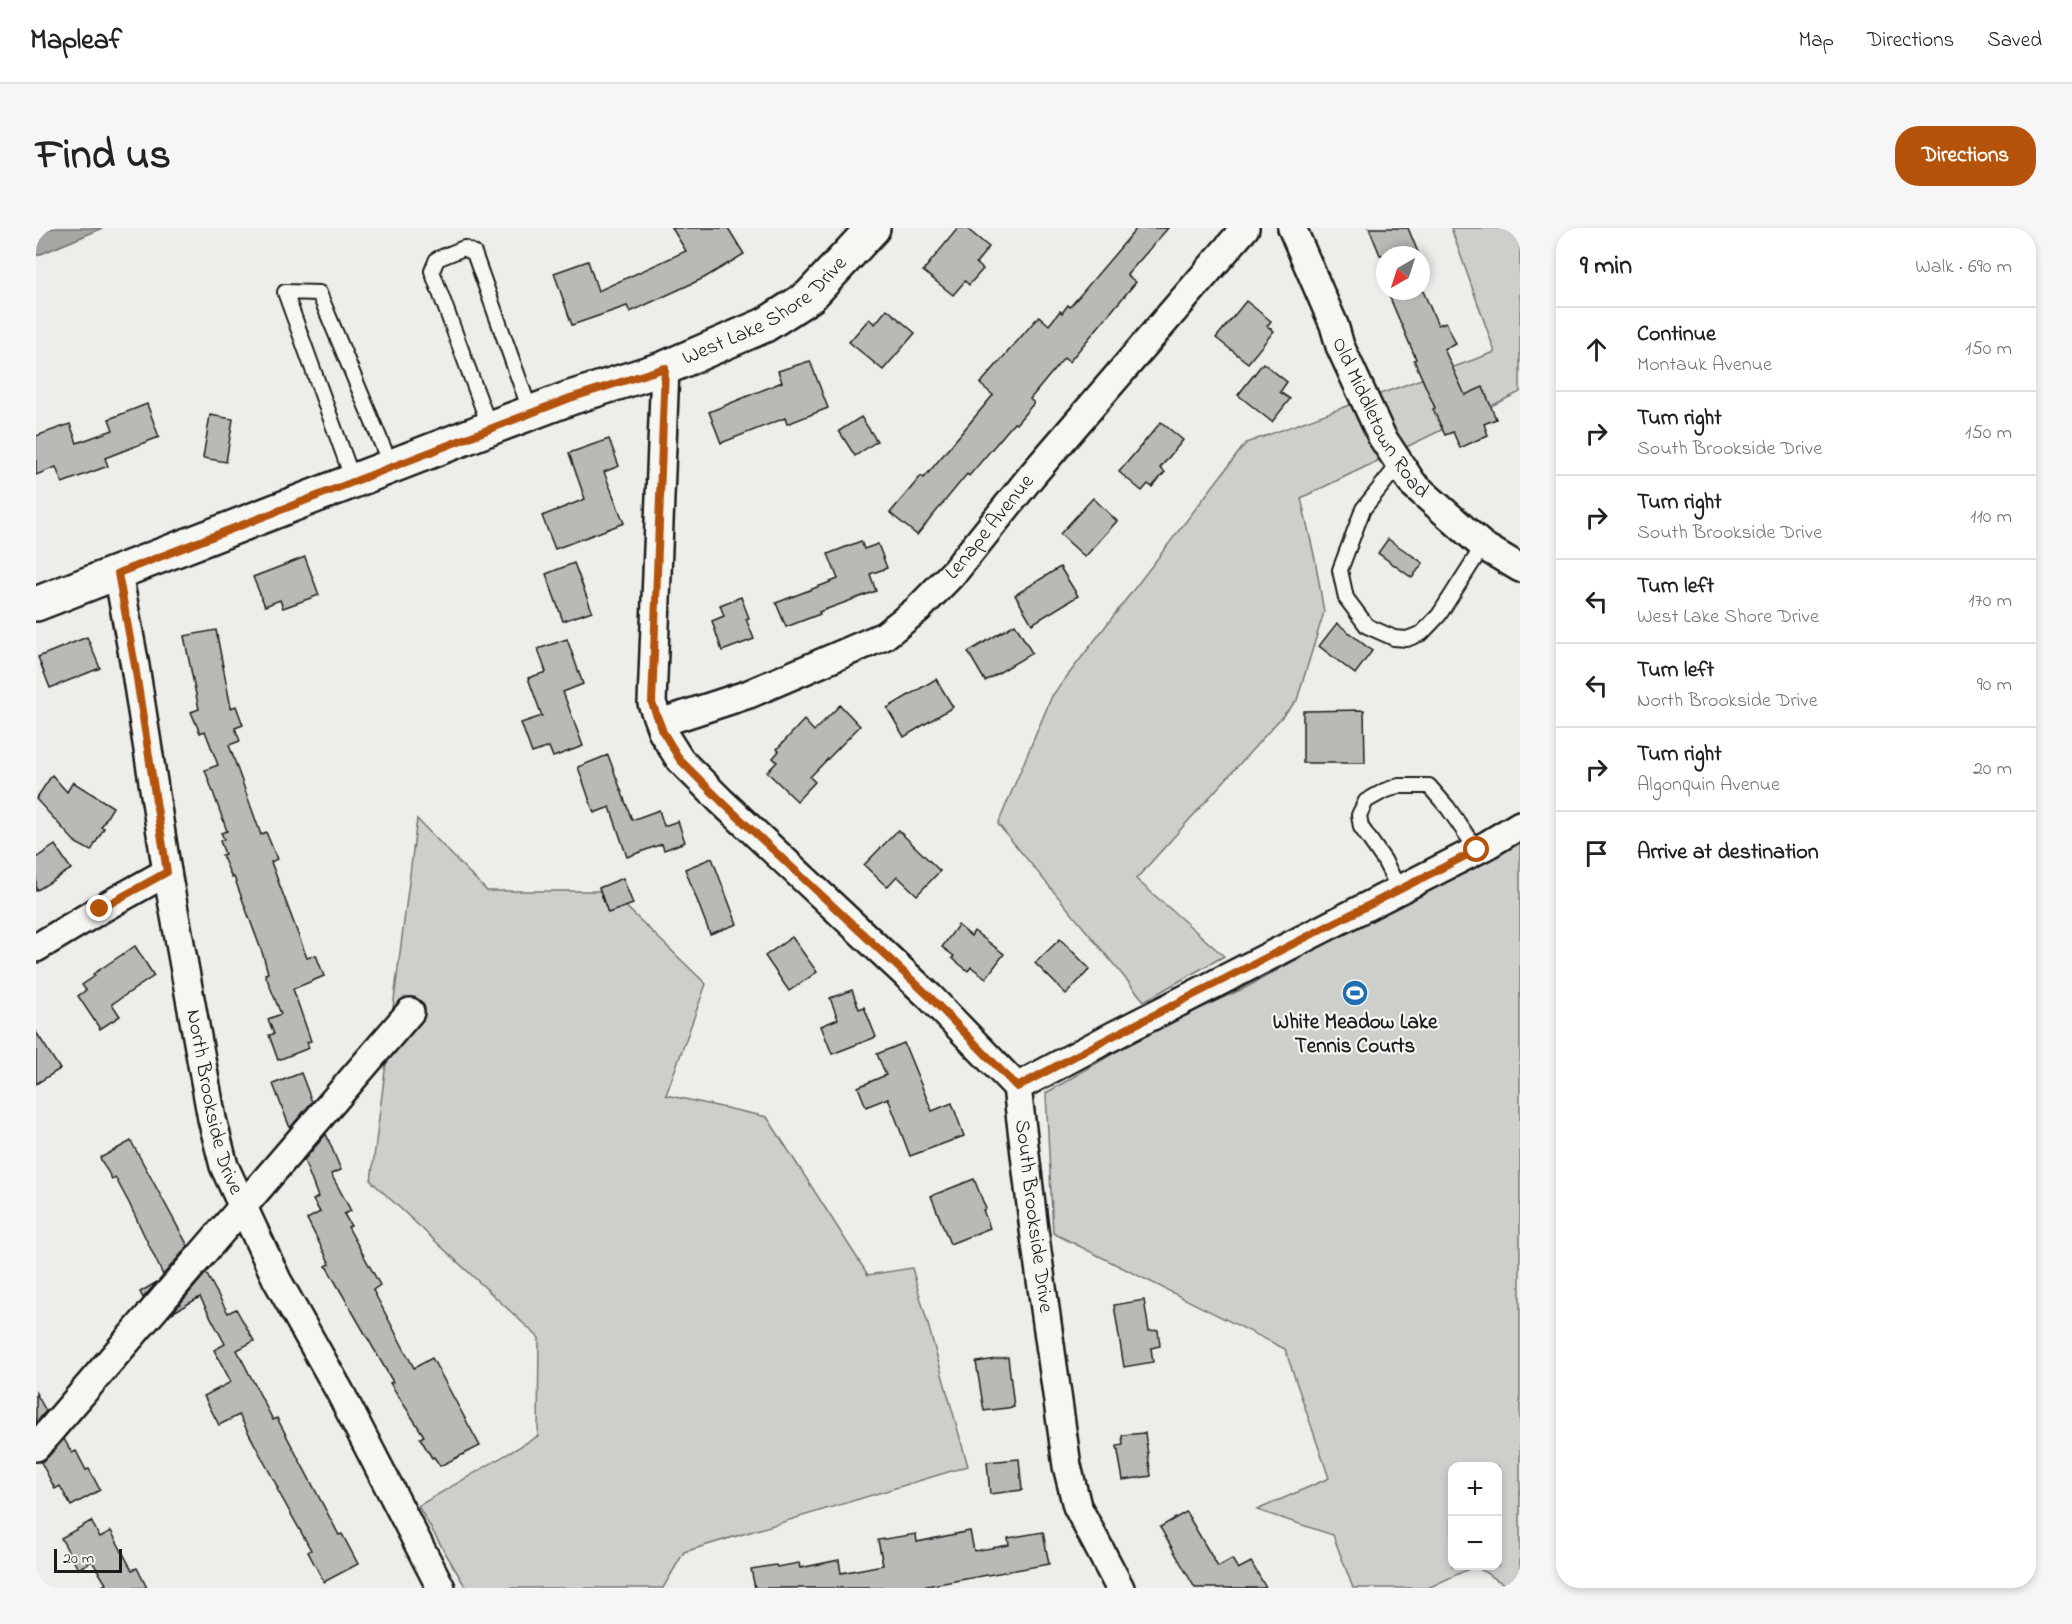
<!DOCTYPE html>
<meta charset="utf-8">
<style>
body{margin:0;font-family:"Indie Flower",sans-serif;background:#f6f6f6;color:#222}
.controls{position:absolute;right:18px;bottom:18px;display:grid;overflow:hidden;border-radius:12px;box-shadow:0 3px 9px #0003}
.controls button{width:54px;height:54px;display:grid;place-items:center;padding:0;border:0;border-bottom:2px solid #e0e0e0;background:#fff;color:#222;font:30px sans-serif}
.compass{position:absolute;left:1340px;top:18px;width:54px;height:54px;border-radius:50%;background:#fff;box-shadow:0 3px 9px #0003;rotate:219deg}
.scale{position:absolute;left:18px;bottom:15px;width:68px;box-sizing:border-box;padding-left:6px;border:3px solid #1c1c1c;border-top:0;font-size:16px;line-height:21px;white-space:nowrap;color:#1c1c1c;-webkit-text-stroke:4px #f6f6f2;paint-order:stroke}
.stop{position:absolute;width:18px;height:18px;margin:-14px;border:4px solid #b45309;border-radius:50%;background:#fff}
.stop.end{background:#b45309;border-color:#fff;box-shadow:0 2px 6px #0008}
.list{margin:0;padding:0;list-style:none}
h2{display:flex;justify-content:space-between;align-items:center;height:78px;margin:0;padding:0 24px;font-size:26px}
h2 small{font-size:20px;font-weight:400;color:#767676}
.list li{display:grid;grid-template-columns:39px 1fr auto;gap:18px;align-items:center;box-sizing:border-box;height:84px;padding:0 24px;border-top:2px solid #e0e0e0}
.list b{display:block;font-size:22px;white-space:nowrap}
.list p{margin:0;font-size:20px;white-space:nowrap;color:#767676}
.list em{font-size:20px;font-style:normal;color:#767676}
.icon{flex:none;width:33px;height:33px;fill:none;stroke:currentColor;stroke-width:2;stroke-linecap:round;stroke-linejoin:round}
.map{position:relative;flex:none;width:1484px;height:1360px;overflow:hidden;border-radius:24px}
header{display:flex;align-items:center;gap:36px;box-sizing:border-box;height:84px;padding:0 30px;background:#fff;border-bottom:2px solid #e0e0e0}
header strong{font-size:28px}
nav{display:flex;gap:33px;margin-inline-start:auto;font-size:21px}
.intro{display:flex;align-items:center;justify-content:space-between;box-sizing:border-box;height:144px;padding:0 36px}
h1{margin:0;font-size:42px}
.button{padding:15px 27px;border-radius:24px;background:#b45309;color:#fff;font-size:21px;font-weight:700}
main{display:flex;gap:36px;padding:0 36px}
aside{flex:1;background:#fff;border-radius:24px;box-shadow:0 3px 9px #0003}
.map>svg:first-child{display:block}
.green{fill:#cececb;stroke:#757574;stroke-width:1.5;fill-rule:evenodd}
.water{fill:#a6a6a3;stroke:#6f6f6d;stroke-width:1.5}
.building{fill:#b9b9b6;stroke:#1c1c1c;stroke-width:1.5}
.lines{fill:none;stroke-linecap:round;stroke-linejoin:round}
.service-casing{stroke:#1c1c1c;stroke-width:18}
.minor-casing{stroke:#1c1c1c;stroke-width:32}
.tertiary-casing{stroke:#1c1c1c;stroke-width:38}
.service{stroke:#f6f6f2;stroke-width:14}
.minor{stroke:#f6f6f2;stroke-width:27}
.tertiary{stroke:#f6f6f2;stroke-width:33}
.route{stroke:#b45309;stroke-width:8}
.labels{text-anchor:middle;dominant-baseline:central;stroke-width:4.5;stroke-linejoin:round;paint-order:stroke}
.street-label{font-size:21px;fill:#1c1c1c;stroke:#f6f6f2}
.poi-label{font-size:21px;font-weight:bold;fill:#1c1c1c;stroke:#f6f6f2}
</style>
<header>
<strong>Mapleaf</strong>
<nav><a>Map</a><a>Directions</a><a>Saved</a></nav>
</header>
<div class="intro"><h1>Find us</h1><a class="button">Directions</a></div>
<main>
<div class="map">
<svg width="1484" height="1360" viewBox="0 0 1484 1360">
<rect width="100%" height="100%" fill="#edede9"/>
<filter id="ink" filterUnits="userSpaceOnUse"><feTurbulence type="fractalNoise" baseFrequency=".0167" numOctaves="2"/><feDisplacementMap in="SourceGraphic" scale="12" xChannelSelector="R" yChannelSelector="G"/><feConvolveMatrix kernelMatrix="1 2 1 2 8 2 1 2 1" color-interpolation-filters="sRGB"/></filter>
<g filter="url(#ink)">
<!-- green -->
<g class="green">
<path d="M 1415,0 L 1484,0 L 1484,164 L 1265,270 L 1279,331 L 1288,384 L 1261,472 L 1100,651 L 1188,728 L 1108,773 L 962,596 L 1016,468 L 1210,215 L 1459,124 Z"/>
<path d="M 381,591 L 451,663 L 574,663 L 670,756 L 630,867 L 731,889 L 832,1047 L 876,1040 L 932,1238 L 648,1324 L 627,1360 L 430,1360 L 382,1278 L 502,1208 L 503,1110 L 335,953 Z"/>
<path d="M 1484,608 L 1484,1360 L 1474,1360 L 1439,1338 L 1392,1360 L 1317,1360 L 1297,1307 L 1221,1282 L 1293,1250 L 1249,1121 L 1017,1005 L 1010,865 L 1124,798 L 1211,759 ZM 1416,1238 L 1462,1238 L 1462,1338 L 1416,1338 Z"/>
</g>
<!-- water -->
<path class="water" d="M 0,0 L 67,0 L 0,28 Z"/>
<!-- building -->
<g class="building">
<path d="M 636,0 L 692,0 L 708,26 L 668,50 L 594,84 L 591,78 L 536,97 L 518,45 L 552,33 L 562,63 L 650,23 Z"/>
<path d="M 922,0 L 930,0 L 953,19 L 940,35 L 947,41 L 933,57 L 929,53 L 917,67 L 887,43 Z"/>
<path d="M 1101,0 L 1132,0 L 1091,47 L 1100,54 L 1033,134 L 1028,130 L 994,171 L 998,175 L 980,196 L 978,195 L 933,248 L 931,246 L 881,307 L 854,285 L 885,248 L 888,250 L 957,167 L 944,156 L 1003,88 L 1013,97 L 1024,83 L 1026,85 L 1032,77 L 1034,79 Z"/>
<path d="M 1333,0 L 1372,0 L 1383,27 L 1344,27 Z"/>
<path d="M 1351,63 L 1387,63 L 1402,97 L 1410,94 L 1420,116 L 1408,121 L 1429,167 L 1447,159 L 1460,191 L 1448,196 L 1452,207 L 1424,220 L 1417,204 L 1409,207 L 1397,181 L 1399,180 L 1378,132 L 1380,131 Z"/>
<path d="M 1210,73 L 1235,93 L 1231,98 L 1238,103 L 1212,135 L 1180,110 Z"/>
<path d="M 851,81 L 879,105 L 847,142 L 813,114 L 833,91 L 839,96 Z"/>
<path d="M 774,133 L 792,180 L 751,196 L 749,190 L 685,215 L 673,184 L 746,154 L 742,143 Z"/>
<path d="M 1227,135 L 1251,154 L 1244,164 L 1254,171 L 1236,194 L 1202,167 Z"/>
<path d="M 111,176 L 123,209 L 69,230 L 72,238 L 26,255 L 20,239 L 0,247 L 0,208 L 34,196 L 41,215 L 77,202 L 73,191 Z"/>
<path d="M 174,187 L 197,191 L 190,234 L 167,230 Z"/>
<path d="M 825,189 L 841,213 L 819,228 L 803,203 Z"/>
<path d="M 1125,194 L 1147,212 L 1124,240 L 1129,244 L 1116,259 L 1112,256 L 1106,263 L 1083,244 Z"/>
<path d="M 573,211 L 583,238 L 568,244 L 588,295 L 519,321 L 506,288 L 549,271 L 533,225 Z"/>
<path d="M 1057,270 L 1081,293 L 1049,329 L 1024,306 Z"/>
<path d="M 1352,311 L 1387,335 L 1376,350 L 1342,325 Z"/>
<path d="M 825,313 L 828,321 L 842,316 L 851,340 L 834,346 L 840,363 L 783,384 L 784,386 L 750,399 L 740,375 L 802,351 L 792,326 Z"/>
<path d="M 269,329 L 283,367 L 247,380 L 244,372 L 229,378 L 217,349 Z"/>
<path d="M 538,335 L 556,383 L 527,393 L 510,346 Z"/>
<path d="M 1024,339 L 1042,368 L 996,396 L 979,367 Z"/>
<path d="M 705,369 L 713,390 L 710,391 L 718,411 L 686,423 L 676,393 L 688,388 L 684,377 Z"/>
<path d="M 1301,395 L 1336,423 L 1319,446 L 1283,418 Z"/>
<path d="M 979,396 L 996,425 L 949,453 L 932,424 Z"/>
<path d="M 180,402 L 195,480 L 200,478 L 207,497 L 199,500 L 204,513 L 193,517 L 225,607 L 230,604 L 241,631 L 235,634 L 271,730 L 280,727 L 288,748 L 257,761 L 275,813 L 271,814 L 273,820 L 242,832 L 233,807 L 238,806 L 232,791 L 245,786 L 229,746 L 232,745 L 227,727 L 198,649 L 196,650 L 186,627 L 189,626 L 184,613 L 188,611 L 185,605 L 191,603 L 169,542 L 182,537 L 169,503 L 164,505 L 155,484 L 163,481 L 148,408 Z"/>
<path d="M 51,409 L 64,440 L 14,460 L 2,429 Z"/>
<path d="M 531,411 L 547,456 L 527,464 L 547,518 L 517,529 L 513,519 L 496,525 L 485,495 L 506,488 L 492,450 L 510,444 L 502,421 Z"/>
<path d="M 900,451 L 917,479 L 868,509 L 851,480 Z"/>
<path d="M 804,477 L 824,498 L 774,549 L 779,554 L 761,573 L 731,544 L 741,534 L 737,530 L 743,523 L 741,521 L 768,492 L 778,503 Z"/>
<path d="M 1328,482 L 1329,535 L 1267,535 L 1267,483 Z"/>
<path d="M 572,527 L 596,592 L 623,582 L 628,598 L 642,593 L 649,614 L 628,622 L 626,616 L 591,629 L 574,579 L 558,585 L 542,539 Z"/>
<path d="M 16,547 L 31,564 L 37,554 L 77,579 L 65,599 L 68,600 L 55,623 L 40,615 L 0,571 Z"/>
<path d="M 862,602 L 904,643 L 881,667 L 861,648 L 851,659 L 828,637 Z"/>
<path d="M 19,617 L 35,641 L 0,663 L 0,630 Z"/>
<path d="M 676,630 L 701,696 L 674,706 L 649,641 Z"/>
<path d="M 587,650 L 597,676 L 572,685 L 563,660 Z"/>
<path d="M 922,697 L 935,708 L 938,703 L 968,726 L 950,750 L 935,739 L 932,743 L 916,730 L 918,728 L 906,719 Z"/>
<path d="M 756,709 L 781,744 L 753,763 L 729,728 Z"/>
<path d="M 1024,711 L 1054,741 L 1030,766 L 999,735 Z"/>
<path d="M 99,718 L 118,748 L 76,776 L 84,788 L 64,801 L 42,768 L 50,762 L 46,757 L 59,748 L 57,746 Z"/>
<path d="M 816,762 L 823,781 L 828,779 L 840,809 L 796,826 L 785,798 L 802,791 L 794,770 Z"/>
<path d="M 0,804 L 24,841 L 0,856 Z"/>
<path d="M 868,815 L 896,883 L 916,875 L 928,908 L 874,928 L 852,870 L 830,879 L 822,859 L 850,847 L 841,826 Z"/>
<path d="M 265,845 L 276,874 L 254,900 L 237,856 Z"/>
<path d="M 290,906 L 305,942 L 295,946 L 315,983 L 308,986 L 315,998 L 312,999 L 344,1057 L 337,1062 L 378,1140 L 396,1130 L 444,1218 L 404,1238 L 398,1229 L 396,1230 L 384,1210 L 388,1208 L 354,1155 L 357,1154 L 290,1038 L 294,1036 L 271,991 L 284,984 L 277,972 L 282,969 L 268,932 Z"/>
<path d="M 95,913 L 152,1018 L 127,1047 L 93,975 L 79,949 L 76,951 L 64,930 Z"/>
<path d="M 938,951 L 950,981 L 947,982 L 954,1000 L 914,1016 L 895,968 Z"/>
<path d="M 170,1045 L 192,1085 L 200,1081 L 218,1113 L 201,1122 L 237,1192 L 241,1190 L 303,1307 L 306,1306 L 322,1336 L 288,1354 L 272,1324 L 275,1322 L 241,1261 L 242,1260 L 203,1187 L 183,1197 L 168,1168 L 195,1154 L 178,1122 L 189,1116 L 164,1069 L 136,1085 Z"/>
<path d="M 121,1054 L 107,1070 L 104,1064 Z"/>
<path d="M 1108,1072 L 1113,1103 L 1122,1102 L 1124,1118 L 1115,1120 L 1117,1134 L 1088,1139 L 1078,1077 Z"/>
<path d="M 972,1129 L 978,1179 L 948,1183 L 940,1134 Z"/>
<path d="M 0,1165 L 10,1183 L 0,1195 Z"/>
<path d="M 1109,1205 L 1115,1248 L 1087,1252 L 1081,1218 L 1087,1217 L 1086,1207 Z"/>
<path d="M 28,1211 L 36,1225 L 40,1223 L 50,1242 L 53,1241 L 64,1262 L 35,1278 L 24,1258 L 19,1261 L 5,1234 L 12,1229 Z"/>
<path d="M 983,1231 L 986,1262 L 954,1266 L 951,1234 Z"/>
<path d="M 1150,1284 L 1182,1339 L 1196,1331 L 1202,1341 L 1215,1334 L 1230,1360 L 1159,1360 L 1124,1299 Z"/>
<path d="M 55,1293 L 64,1309 L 75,1303 L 96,1342 L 101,1340 L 111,1360 L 62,1360 L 70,1356 L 56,1333 L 42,1341 L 25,1310 Z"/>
<path d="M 934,1303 L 938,1323 L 973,1317 L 972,1310 L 1007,1304 L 1013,1336 L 880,1360 L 719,1360 L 715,1341 L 740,1337 L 741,1339 L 763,1335 L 764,1340 L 803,1332 L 805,1345 L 847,1337 L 842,1312 L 880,1306 L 881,1314 Z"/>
</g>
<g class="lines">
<defs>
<g id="service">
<path d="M 454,200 L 396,43 L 401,31 L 428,20 L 438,25 L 495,185"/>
<path d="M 1364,235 L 1327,281 L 1304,342 L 1310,370 L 1331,398 L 1358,410 L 1371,411 L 1386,405 L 1403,387 L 1447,318"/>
<path d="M 317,252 L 249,64 L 283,65 L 355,238"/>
<path d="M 1363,661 L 1348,632 L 1325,599 L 1323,587 L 1330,573 L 1348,563 L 1363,558 L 1393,558 L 1412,580 L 1441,622"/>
</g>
<g id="minor">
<path id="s1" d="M 1256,0 L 1298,97 L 1304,118 L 1346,209 L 1377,256 L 1447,318 L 1484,340"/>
<path id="s2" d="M 629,140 L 616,475 L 627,505 L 644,532 L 685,573 L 894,769 L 981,859 L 998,1002 L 1031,1238 L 1041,1278 L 1084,1360"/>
<path id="s3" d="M 82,345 L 99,438 L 131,644 L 176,891 L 188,938 L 241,1052 L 304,1164 L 405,1360"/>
<path id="s4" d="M 624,495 L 713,466 L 848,408 L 882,381 L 919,343 L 997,246 L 1209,0"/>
<path d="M 0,720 L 65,681 L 131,644"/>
<path d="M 981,859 L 1073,810 L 1451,617 L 1484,597"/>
<path d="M 0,1219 L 374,784"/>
</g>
<g id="tertiary">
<path id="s5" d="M 0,376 L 454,200 L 534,170 L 629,140 L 729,97 L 774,68 L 837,0"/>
</g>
</defs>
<!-- service casing -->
<use href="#service" class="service-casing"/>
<!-- minor casing -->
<use href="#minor" class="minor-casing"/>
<!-- tertiary casing -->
<use href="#tertiary" class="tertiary-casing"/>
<!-- service -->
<use href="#service" class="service"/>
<!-- minor -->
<use href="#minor" class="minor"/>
<!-- tertiary -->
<use href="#tertiary" class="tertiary"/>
</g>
</g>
<g class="lines" filter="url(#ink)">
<!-- route -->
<path class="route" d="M 64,681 L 131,644 L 99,438 L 82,345 L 534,170 L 629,140 L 616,475 L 627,504 L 644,532 L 685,573 L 894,769 L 981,859 L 1073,810 L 1441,622"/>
</g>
<!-- icons -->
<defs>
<symbol id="stadium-disc" viewBox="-11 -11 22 22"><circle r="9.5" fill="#1f6fb2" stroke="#f6f6f2"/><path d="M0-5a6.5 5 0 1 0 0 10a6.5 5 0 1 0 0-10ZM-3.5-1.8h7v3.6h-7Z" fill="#fff"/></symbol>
</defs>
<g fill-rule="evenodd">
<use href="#stadium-disc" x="1304" y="750" width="30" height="30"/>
</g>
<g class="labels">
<!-- street labels -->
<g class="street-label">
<text stroke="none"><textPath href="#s5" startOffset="788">West Lake Shore Drive</textPath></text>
<text stroke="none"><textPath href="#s1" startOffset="210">Old Middletown Road</textPath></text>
<text stroke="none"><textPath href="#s4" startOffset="393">Lenape Avenue</textPath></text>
<text stroke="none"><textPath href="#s3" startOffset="538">North Brookside Drive</textPath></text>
<text stroke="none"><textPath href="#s2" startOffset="999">South Brookside Drive</textPath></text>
</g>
<!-- poi labels -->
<g class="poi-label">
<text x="1319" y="795">White Meadow Lake<tspan x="1319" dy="24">Tennis Courts</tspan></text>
</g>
</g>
</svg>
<div class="controls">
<button>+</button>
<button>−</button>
</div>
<svg class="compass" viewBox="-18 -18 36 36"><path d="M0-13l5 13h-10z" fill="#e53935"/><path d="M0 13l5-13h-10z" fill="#767676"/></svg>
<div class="scale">20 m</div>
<div class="stop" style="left:1441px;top:622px"></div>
<div class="stop end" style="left:64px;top:681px"></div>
</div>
<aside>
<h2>9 min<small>Walk · 690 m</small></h2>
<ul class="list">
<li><svg class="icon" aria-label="ahead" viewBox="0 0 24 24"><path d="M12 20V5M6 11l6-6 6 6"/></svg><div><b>Continue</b><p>Montauk Avenue</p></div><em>150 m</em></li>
<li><svg class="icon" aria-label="right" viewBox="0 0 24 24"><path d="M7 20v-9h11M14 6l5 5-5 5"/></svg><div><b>Turn right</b><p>South Brookside Drive</p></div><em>150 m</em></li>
<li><svg class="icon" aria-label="right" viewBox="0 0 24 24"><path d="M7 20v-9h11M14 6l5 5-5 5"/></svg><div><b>Turn right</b><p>South Brookside Drive</p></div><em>110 m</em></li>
<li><svg class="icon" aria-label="left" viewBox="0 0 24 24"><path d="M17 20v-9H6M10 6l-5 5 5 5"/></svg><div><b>Turn left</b><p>West Lake Shore Drive</p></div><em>170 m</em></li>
<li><svg class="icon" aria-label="left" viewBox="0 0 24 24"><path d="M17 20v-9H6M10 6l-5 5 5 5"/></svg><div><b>Turn left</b><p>North Brookside Drive</p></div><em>90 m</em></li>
<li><svg class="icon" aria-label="right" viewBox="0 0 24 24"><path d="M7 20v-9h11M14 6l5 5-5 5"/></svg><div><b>Turn right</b><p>Algonquin Avenue</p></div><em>20 m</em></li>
<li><svg class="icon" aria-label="arrive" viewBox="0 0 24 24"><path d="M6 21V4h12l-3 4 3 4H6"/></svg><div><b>Arrive at destination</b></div></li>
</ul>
</aside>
</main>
